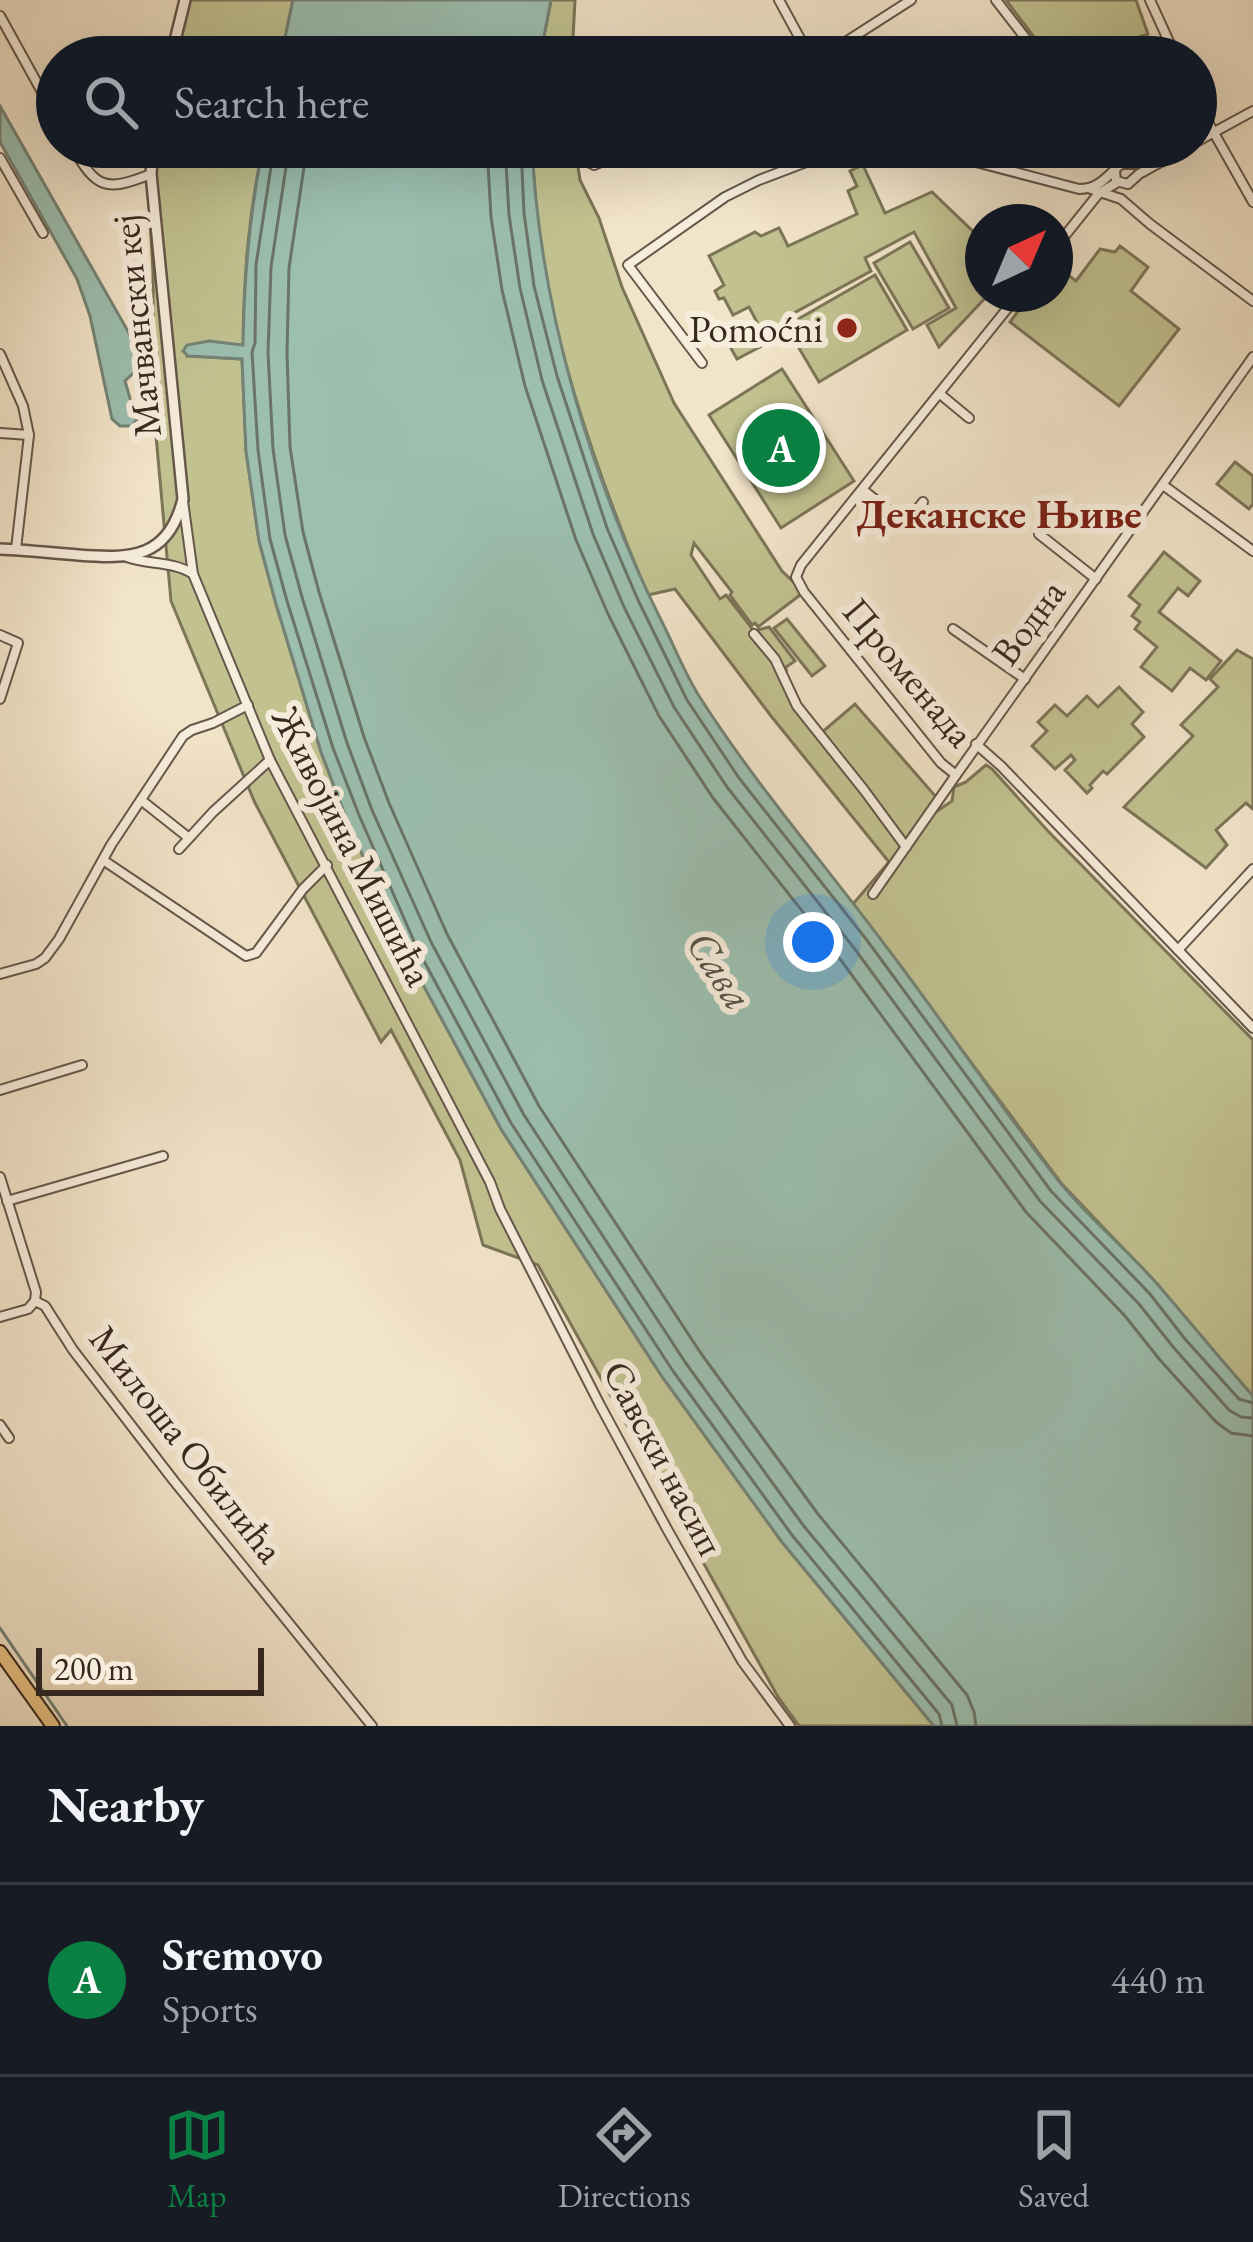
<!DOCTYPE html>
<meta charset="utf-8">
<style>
body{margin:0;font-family:"EB Garamond",serif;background:#242831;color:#f1f3f6}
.compass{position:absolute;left:965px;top:204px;width:108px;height:108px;border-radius:50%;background:#171b24;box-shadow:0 12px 48px #0002;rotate:44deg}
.scale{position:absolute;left:36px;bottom:30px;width:228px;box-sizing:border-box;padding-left:12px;border:6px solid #37281f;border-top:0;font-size:33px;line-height:42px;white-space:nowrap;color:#37281f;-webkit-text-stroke:9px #f7eddc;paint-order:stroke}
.you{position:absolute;left:813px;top:942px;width:42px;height:42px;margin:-30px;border:9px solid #fff;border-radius:50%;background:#1a73e8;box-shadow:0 0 0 18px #1a73e833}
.badge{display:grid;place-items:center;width:78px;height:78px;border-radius:50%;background:#0b8043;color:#fff;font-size:39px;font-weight:700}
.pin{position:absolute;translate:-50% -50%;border:6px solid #fff;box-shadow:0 3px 12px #0006}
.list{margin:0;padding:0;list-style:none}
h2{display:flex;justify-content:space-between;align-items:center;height:156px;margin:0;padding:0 48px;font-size:51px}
h2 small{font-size:39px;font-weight:400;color:#9ea1a6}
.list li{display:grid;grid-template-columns:78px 1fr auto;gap:36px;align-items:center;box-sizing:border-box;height:192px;padding:0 48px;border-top:3px solid #363941}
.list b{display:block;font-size:45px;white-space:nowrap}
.list p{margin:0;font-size:39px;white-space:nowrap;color:#9ea1a6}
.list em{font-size:39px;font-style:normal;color:#9ea1a6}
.icon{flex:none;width:66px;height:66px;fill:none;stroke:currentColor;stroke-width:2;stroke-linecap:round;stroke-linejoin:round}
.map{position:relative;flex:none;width:1253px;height:1726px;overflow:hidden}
.search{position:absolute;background:#171b24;box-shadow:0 12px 48px #0002;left:36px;right:36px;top:36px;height:132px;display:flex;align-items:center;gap:30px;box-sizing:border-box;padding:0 42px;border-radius:66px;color:#9ea1a6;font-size:45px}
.sheet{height:348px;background:#171b24}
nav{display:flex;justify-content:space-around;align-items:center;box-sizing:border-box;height:168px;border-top:3px solid #363941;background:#171b24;font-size:33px;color:#9ea1a6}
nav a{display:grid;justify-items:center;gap:6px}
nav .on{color:#0b8043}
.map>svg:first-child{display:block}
.green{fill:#c2c291;stroke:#7c7558;stroke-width:3}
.water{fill:#9cbfb0;stroke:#748376;stroke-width:3}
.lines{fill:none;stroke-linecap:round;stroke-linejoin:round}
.shore{stroke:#6a7468;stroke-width:3}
.stream{stroke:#748376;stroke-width:3}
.minor-casing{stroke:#66574a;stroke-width:12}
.tertiary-casing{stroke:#66574a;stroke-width:14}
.primary-casing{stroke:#37281f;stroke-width:16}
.minor{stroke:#f7eddc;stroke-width:8}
.tertiary{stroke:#f7eddc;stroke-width:9}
.primary{stroke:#e9c284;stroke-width:12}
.poi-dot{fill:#8f2418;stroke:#f7eddc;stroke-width:4.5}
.labels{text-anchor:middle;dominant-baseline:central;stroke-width:12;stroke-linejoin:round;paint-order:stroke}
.street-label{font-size:39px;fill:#37281f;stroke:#f7eddc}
.poi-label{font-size:39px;fill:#37281f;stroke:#f7eddc;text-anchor:end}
.neighbourhood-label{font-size:42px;font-weight:bold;fill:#7a1f14;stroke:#f7eddc}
.water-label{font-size:42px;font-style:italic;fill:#55554a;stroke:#f7eddc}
</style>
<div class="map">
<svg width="1253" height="1726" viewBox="0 0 1253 1726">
<rect width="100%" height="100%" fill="#f2e4c9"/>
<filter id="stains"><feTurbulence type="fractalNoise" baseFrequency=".00167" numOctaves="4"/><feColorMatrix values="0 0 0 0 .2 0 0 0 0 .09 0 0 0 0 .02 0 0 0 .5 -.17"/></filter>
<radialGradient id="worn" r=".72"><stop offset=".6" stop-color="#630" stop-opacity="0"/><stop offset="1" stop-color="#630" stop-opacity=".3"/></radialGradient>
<!-- green -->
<g class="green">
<path d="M 181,0 L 293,0 L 281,57 L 167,57 Z"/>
<path d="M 551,0 L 575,0 L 572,57 L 540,57 Z"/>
<path d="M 1006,0 L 1136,0 L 1148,34 L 1134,39 L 1108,38 L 1085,57 L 1049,57 Z"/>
<path d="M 146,147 L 263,147 C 248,217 244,274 243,346 L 209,341 L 189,356 L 242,359 L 246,451 L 259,541 L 276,604 L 321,752 L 347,820 L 406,953 L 501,1129 L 663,1378 L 782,1542 L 934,1726 L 799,1726 L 778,1697 L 538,1265 L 483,1245 L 460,1160 L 391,1030 L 381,1042 L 255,803 L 171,601 L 153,403 L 153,272 Z"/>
<path d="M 532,147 L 575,147 L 580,180 L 599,218 L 622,287 L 674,403 L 782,571 L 804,592 L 758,627 L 755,623 L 752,625 L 730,595 L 732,592 L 694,543 L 691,555 L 720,599 L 726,595 L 754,631 L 769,627 L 795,661 L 786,667 L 788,693 L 820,734 L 855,704 L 937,798 L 921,822 L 952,801 L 954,787 L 966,782 L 986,765 L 992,769 L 1047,830 L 1253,1040 L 1253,1396 L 1194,1331 L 1159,1286 L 1061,1183 L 853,904 L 889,862 L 771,716 L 675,589 L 648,595 C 606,496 569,392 547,286 C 537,240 535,193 532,147 Z"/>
<path d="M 863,165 L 885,213 L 932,192 L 983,241 L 983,294 L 989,294 L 939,347 L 927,325 L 956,308 L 914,232 L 865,258 L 871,271 L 783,319 L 781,336 L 737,359 L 728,343 L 759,326 L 749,307 L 733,315 L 724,298 L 719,299 L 715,291 L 724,285 L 709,256 L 755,232 L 761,236 L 779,228 L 788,246 L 857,214 L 848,191 L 857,186 L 850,171 Z"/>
<path d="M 910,242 L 949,308 L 913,329 L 874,263 Z"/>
<path d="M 1120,246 L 1148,267 L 1131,291 L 1179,329 L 1119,406 L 1010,322 L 1031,294 L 1055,294 L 1055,265 L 1076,281 L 1100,249 L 1115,252 Z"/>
<path d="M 875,275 L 907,330 L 819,382 L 786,326 Z"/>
<path d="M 782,369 L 854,481 L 781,528 L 709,415 Z"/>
<path d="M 1235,462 L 1253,476 L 1253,504 L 1249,509 L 1217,484 Z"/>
<path d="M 1164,552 L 1200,581 L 1188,596 L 1178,588 L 1159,612 L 1221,661 L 1206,680 L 1190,668 L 1172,691 L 1141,667 L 1157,647 L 1135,629 L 1140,622 L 1132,616 L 1140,605 L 1129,596 Z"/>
<path d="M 787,619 L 825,666 L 812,676 L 774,628 Z"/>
<path d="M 1237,650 L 1253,659 L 1253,809 L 1246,803 L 1216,830 L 1227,845 L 1206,868 L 1124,807 L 1193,736 L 1181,725 L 1218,687 L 1210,679 Z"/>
<path d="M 1119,687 L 1143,712 L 1132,724 L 1144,737 L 1107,774 L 1103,771 L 1090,785 L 1092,788 L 1087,793 L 1065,770 L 1075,760 L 1071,755 L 1055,769 L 1032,746 L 1047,731 L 1038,722 L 1055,705 L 1067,716 L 1087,696 L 1098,707 Z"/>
</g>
<!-- water -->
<g class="water">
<path d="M 293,0 L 551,0 L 540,57 L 281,57 Z"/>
<path d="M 0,106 L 129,333 L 134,348 L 146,356 L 144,363 L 125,381 L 131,402 L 138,408 L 139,418 L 131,426 L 120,426 L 112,419 L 90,316 L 77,279 L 0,142 Z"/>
<path d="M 263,147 L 532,147 C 540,309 591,481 664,626 C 676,650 686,676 701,699 C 758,788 828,868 891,953 C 948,1028 1000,1107 1058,1180 C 1088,1218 1127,1249 1159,1286 C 1190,1322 1221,1360 1253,1396 L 1253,1726 L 934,1726 L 782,1542 L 663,1378 L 501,1129 L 406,953 L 347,820 L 321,752 L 276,604 L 259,541 L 246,451 L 242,359 L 188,356 L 183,351 L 187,345 L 209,341 L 243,345 C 244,276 249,215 263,147 Z"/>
</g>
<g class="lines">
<!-- shore -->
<g class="shore">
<path d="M 274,147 L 256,265 L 255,343 L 252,352 L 258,450 L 270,539 L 287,601 L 333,748 L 359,815 L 417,948 L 511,1123 L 673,1371 L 792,1535 L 939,1714 L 942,1726"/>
<path d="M 289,147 L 271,267 L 268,353 L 273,449 L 285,535 L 302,597 L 347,743 L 372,810 L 431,942 L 524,1115 L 685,1362 L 803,1525 L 952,1705 L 957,1726"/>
<path d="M 307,147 L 289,268 L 287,353 L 290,447 L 303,532 L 319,592 L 364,737 L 389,803 L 447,934 L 539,1106 L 700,1352 L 818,1514 L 967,1695 L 974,1712 L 976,1726"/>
<path d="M 487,147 L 491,217 L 502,290 L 525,386 L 576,540 L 608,614 L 659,716 L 713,798 L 840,959 L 1026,1212 L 1125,1316 L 1160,1360 L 1216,1422 L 1231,1433 L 1253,1436"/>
<path d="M 505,147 L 509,215 L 520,288 L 542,380 L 593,534 L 624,607 L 674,707 L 727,787 L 854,948 L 1040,1201 L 1139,1304 L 1174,1348 L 1229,1410 L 1241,1417 L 1253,1418"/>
<path d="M 521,147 L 524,213 L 534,286 L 557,376 L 607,528 L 638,600 L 687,700 L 739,778 L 866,939 L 1051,1191 L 1150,1294 L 1185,1339 L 1239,1399 L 1253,1403"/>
</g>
<!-- stream -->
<path class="stream" d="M 0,1628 L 67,1726"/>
<defs>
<g id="minor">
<path d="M 779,0 L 810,57"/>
<path d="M 996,0 L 1040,57"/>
<path d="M 1150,0 L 1176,57"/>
<path d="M 0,16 L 57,119"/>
<path d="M 822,57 L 911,0"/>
<path d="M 1196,101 L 1253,202"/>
<path d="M 1196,142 L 1253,111"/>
<path d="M 73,147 C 96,189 106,192 151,174"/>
<path d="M 585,147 L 590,163 L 594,165 L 636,147"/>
<path d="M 919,147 L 1079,189 C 1099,189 1107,176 1121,164 L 1143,164 L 1166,158"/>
<path d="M 1101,147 L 1116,167"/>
<path d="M 1108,147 L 1125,163"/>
<path d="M 0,158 L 43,233"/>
<path d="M 1115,171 L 1116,181 L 1128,184 L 1139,174 L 1188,147"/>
<path d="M 1091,189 L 1121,199 L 1150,224 L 1253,301"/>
<path d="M 1055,248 L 1099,193 L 1118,182"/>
<path d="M 1019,294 L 801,565 L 796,577 L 804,592 L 941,763 L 956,775 L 1253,357"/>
<path d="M 0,354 L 23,406 L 29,435 L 16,549"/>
<path d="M 702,363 L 628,265 L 725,197 L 759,180 L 846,147"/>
<path d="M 940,394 L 969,418"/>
<path d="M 0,433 L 29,435"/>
<path d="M 1163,485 L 1253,551"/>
<path d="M 863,490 L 906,524 L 923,502"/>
<path d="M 183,501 L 193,574 L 270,760 L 490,1182 L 500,1209 L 600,1405 L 667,1529 L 742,1661 L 790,1726"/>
<path d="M 1039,534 L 1096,579"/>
<path d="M 127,557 C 149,565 173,561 193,574"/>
<path d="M 953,629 L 1025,679"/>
<path d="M 754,634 L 775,659 L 797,706 L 864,790 L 906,847"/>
<path d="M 0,635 L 18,643 L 0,699"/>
<path d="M 976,744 L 1001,766 L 1253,1028"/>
<path d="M 141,800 L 189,838"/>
<path d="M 179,849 L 213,812 L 270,760"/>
<path d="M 103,860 L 246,956 L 256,953 L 303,889 L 327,865"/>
<path d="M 873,894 L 956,775"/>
<path d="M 1178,950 L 1253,869"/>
<path d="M 0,974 L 36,964 L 45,958 L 59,939 L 111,845 L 183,736 L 192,730 L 213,723 L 248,705"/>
<path d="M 0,1090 L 82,1065"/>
<path d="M 0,1177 L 36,1292 L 35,1301 L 45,1306 L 73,1350 L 174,1481 L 372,1726"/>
<path d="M 7,1201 L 163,1156"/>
<path d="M 0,1317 L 28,1309 L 35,1301"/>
<path d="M 0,1425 L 9,1438"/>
</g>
<g id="tertiary">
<path d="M 171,57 L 185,0"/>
<path d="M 0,549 C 26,550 52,553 78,555 C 131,559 168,559 183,499 L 151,174 L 153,147"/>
</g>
<path id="primary" d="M 0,1652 L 53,1726"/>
</defs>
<!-- minor casing -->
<use href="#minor" class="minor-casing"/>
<!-- tertiary casing -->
<use href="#tertiary" class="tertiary-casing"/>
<!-- primary casing -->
<use href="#primary" class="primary-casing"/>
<!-- minor -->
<use href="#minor" class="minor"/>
<!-- tertiary -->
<use href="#tertiary" class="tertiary"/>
<!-- primary -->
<use href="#primary" class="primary"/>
</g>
<!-- markers -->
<circle class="poi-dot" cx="847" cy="328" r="12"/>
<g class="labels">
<!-- street labels -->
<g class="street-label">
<text transform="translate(136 326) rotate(-96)">Мачвански кеј</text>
<text transform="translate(1028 622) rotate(-54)">Водна</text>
<text transform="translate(909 672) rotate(50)">Променада</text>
<text transform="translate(353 846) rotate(63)">Живојина Мишића</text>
<text transform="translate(187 1444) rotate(52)">Милоша Обилића</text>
<text transform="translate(664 1458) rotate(62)">Савски насип</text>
</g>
<!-- poi labels -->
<g class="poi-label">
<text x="823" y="328">Pomoćni</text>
</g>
<!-- neighbourhood labels -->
<g class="neighbourhood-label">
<text x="999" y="513">Деканске Њиве</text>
</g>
<!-- water labels -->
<g class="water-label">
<text transform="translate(720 970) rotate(57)">Сава</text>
</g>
</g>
<rect width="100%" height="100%" filter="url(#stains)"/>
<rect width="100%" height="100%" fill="url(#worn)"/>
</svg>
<svg class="compass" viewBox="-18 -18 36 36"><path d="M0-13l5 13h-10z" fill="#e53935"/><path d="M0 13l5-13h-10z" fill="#9ea1a6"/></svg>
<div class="scale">200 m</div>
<div class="you"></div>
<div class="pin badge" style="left:781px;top:448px">A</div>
<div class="search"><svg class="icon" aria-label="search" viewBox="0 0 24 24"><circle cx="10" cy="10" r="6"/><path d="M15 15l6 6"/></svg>Search here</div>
</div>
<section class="sheet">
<h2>Nearby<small></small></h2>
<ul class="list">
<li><span class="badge">A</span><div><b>Sremovo</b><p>Sports</p></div><em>440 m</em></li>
</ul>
</section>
<nav>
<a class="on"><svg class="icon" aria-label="map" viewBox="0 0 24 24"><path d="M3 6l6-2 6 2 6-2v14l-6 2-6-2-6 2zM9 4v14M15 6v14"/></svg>Map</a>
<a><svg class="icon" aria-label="directions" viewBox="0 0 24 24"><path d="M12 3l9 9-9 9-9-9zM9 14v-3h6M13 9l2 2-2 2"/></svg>Directions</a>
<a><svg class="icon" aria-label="saved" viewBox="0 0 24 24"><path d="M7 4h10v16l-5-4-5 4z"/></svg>Saved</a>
</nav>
